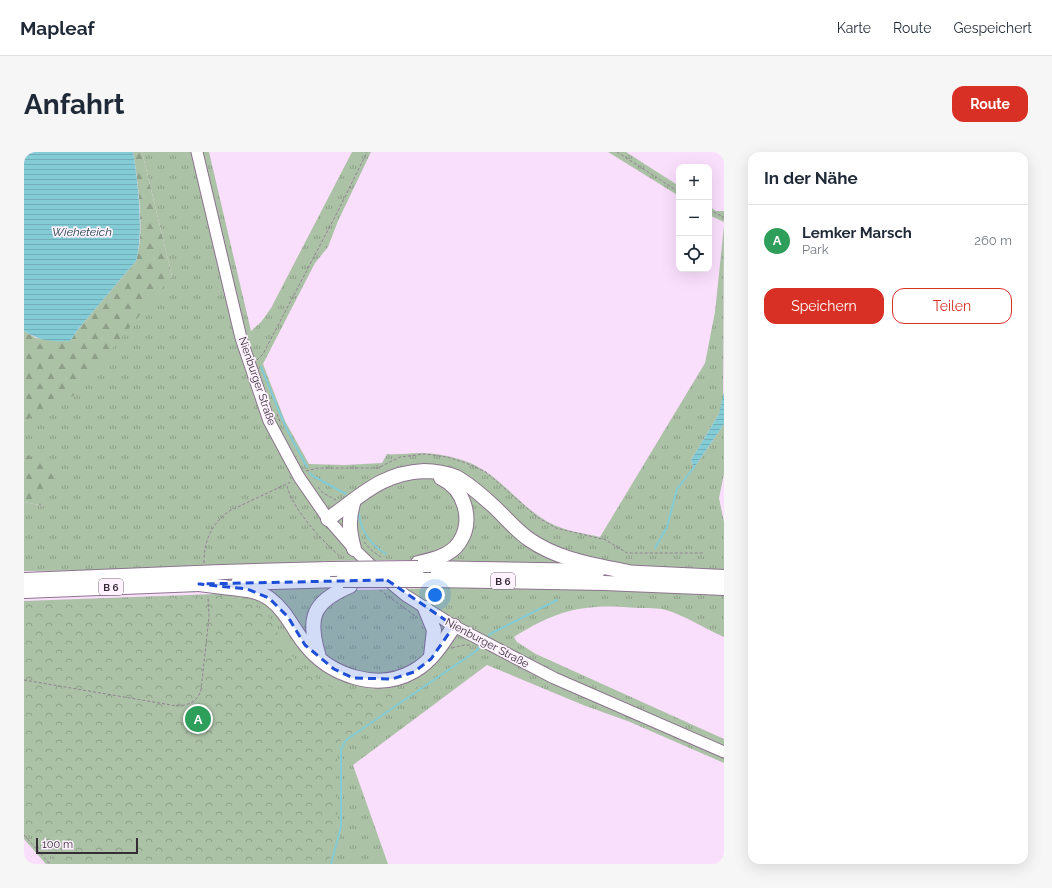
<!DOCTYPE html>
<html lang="de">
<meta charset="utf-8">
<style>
body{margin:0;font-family:Raleway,sans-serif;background:#f6f6f7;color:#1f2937}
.controls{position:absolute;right:12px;top:12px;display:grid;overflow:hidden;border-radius:8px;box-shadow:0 4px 16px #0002}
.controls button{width:36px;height:36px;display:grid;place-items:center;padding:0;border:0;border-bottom:1px solid #e0e1e3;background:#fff;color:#1f2937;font:20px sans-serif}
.scale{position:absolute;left:12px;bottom:10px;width:102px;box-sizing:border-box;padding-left:4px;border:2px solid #362c37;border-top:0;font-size:11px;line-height:14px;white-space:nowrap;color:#362c37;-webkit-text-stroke:3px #fdf2fe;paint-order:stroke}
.you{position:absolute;left:411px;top:443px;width:14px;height:14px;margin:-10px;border:3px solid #fff;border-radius:50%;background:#1a73e8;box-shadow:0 0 0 6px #1a73e833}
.badge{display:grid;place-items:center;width:26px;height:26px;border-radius:50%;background:#d93025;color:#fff;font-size:13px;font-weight:700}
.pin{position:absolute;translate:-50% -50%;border:2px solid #fff;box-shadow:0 1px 4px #0006}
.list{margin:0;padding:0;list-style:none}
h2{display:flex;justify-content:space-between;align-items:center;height:52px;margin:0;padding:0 16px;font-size:17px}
h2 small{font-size:13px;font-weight:400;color:#747a83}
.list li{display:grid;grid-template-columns:26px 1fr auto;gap:12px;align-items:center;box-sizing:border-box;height:72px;padding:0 16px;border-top:1px solid #e0e1e3}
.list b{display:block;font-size:15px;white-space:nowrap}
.list p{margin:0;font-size:13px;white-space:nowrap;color:#747a83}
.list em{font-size:13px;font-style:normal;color:#747a83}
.actions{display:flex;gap:8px;padding:12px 16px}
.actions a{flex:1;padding:9px 0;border:1px solid #d93025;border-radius:12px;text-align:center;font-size:14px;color:#d93025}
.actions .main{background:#d93025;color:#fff}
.icon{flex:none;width:22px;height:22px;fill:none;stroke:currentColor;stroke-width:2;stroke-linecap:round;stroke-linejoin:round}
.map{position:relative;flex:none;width:700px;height:712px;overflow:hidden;border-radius:12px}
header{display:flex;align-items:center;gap:24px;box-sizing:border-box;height:56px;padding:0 20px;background:#fff;border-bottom:1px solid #e0e1e3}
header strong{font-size:19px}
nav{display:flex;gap:22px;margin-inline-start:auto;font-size:14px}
.intro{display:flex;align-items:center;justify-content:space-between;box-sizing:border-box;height:96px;padding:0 24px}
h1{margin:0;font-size:28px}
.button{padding:10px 18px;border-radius:12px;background:#d93025;color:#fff;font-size:14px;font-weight:700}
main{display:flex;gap:24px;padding:0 24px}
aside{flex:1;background:#fff;border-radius:12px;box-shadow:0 4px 16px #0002}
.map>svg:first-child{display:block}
.grass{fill:url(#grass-tufts);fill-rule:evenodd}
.forest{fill:url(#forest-firs)}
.park{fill:url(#park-crowns)}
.water{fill:url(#water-rules)}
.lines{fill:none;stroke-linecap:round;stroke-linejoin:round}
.stream{stroke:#83cbd5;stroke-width:2}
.secondary-casing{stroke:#8c748e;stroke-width:13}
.highway-casing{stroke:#8c748e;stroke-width:16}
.path{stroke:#938194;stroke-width:1;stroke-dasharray:3 2;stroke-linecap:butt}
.secondary{stroke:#fff;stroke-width:11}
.highway{stroke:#fff;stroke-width:14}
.highway-bridge-casing{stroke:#8c748e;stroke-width:16;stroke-linecap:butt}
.highway-bridge{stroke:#fff;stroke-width:14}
.marked{fill:#1d4ed8;fill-opacity:0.2;stroke:#1d4ed8;stroke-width:3;stroke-dasharray:8 5;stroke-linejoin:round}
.labels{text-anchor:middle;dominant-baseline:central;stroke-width:3.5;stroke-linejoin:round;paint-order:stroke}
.shield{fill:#fdf2fe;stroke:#726773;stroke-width:1}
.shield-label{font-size:10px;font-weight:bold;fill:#362c37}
.street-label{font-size:11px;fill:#362c37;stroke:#fdf2fe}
.water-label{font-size:12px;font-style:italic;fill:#1b3e43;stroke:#fdf2fe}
</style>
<header>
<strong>Mapleaf</strong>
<nav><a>Karte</a><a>Route</a><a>Gespeichert</a></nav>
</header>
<div class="intro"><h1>Anfahrt</h1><a class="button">Route</a></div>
<main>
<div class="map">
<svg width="700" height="712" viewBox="0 0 700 712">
<defs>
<pattern id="grass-tufts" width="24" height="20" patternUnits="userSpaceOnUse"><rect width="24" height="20" fill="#acc2a7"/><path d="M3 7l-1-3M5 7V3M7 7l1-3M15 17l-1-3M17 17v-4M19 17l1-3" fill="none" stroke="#8d9e89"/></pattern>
<pattern id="forest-firs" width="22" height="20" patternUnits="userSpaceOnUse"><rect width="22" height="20" fill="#acc2a7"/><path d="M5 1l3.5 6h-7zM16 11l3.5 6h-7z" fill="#8d9e89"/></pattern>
<pattern id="park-crowns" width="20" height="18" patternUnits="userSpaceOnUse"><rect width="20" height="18" fill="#acc2a7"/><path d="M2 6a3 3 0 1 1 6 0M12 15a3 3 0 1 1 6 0" fill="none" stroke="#8d9e89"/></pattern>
<pattern id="water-rules" width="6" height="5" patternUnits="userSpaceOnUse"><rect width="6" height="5" fill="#83cbd5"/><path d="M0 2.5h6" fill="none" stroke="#72aeb7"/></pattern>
</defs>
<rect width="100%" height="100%" fill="#fadffc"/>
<!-- grass -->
<g class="grass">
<path d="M 118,0 L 185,0 L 227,179 L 237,170 L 247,156 L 328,0 L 347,0 L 314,69 L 304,95 L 291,111 L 239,212 L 261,269 L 285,312 L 321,313 L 358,311 L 363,302 C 375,303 385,301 396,301 C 411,301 427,304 441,309 C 475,321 494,353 524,370 C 540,379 559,381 576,385 L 681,211 L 691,160 L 700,74 L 699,252 L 695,262 L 667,308 L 670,316 L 700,272 L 700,322 L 695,346 L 700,370 L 700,485 C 681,477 662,464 642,458 C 634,456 623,456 614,456 C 563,451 533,457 490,485 L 493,490 L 512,502 L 700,587 L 700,611 L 606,570 L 559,553 L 463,513 L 329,613 L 364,712 L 22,712 L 0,687 L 0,449 L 191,442 L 187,418 L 0,419 L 0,350 L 20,354 L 5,305 L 0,301 L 0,269 L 9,263 L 148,124 ZM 384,408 L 416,436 L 330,438 L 297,409 Z"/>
<path d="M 584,0 L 602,0 L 655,34 L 655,44 Z"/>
<path d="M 685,54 L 692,59 L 700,59 L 700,70 L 685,63 Z"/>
</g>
<!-- forest -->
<g class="forest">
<path d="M 109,0 L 118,0 L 148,124 L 50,243 L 0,269 L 0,179 L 12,186 L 46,189 L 55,176 L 112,109 C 121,80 114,30 109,0 Z"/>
<path d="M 0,301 L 34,321 L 20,354 L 0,350 Z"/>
</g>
<!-- park -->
<path class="park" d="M 203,444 L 225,450 L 243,462 L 256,485 L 274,512 L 301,533 L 329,542 L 357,544 L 397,534 L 315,590 L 313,602 L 314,672 L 305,712 L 36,712 L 0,671 L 0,451 Z"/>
<!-- water -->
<g class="water">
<path d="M 0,0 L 109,0 C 114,29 120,82 112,109 L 55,176 L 46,189 C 28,190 16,189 0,179 Z"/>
<path d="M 700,240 L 700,272 L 670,316 L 667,308 L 695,262 Z"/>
</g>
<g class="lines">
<!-- stream -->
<g class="stream">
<path d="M 237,215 L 262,276 L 283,315"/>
<path d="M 286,321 L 289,324 L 322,342"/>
<path d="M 335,362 C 337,380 347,393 362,402"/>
<path d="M 631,396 L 643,375 L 653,337 L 671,314"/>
<path d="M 463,487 L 466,482 L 533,448"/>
<path d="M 307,712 L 317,675 L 317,597 L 322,588 L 452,499 L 457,493"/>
</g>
<defs>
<path id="secondary" d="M 173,0 L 217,186 L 245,269 L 275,325 L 304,367 L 330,397 L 356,422 L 381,443 L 430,474 L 530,526 L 700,600"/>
<g id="highway">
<path d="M 330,348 C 324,368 325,377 330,397"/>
<path d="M 304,367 C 337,344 357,321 400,319 C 411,319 422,321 432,325 C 445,332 456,342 466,351 C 480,363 491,378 506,388 C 535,408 571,413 604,420"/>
<path d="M 394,411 C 408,408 426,404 435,391 C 450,369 441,337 417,326"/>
<path d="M 394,416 L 574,419"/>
<path d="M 198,420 L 306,417"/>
<path d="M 595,420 L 700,425"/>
<path d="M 0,428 L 172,421"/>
<path d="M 407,428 L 580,431 L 700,436"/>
<path d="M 214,431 L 319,428"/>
<path d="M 199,435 C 215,437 233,437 246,447 C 262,459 269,477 281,492 C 306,524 354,540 390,519 C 408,509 419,491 430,474"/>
<path d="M 0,439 L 175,432"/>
<path d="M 401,456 L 410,478 L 407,504"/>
<path d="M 295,505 C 283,466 288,450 326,434"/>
</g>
</defs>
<!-- secondary casing -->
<use href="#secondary" class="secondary-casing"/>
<!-- highway casing -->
<use href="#highway" class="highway-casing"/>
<!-- path -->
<g class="path">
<path d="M 593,0 L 655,40"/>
<path d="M 685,58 L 700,65"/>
<path d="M 233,208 L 239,202 L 315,57 L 343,0"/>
<path d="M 253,262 L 256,270"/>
<path d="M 282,319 L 294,316 L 354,316 L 376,305 L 401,302 L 423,305 L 442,311 L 462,320 L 513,365 L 532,376 L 582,388 L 603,401 L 680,401"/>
<path d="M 263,334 C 269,358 299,390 318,406"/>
<path d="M 294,335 L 299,341 L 312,348"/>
<path d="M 340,390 L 346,397 L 358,406"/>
<path d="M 180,411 C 180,388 187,373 205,359 L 267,330"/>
<path d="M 356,438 L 394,466"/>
<path d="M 428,496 L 440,493 L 446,493"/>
<path d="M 0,528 L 153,554 C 166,553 173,550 177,538 L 185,465 L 184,444"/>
<path d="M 0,683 L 26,712"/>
</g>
<!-- secondary -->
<use href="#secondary" class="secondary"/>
<!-- highway -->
<use href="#highway" class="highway"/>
<defs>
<g id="highway-bridge">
<path d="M 306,417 L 394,416"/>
<path d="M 172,421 L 198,420"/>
<path d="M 319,428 L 407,428"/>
<path d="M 175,432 L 199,435"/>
</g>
</defs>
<!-- highway-bridge casing -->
<use href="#highway-bridge" class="highway-bridge-casing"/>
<!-- highway-bridge -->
<use href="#highway-bridge" class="highway-bridge"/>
</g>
<!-- marked area -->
<path class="marked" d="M 363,428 L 430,474 L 407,507 L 390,520 L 368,527 L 329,526 L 310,517 L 281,493 L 264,465 L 245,446 L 223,437 L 175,432 Z"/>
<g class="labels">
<!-- shield labels -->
<g class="shield">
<rect x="467" y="421" width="24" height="16" rx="3"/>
<rect x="75" y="427" width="24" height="16" rx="3"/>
</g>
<g class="shield-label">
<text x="479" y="429">B 6</text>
<text x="87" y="435">B 6</text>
</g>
<!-- street labels -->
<g class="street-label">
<text transform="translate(233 229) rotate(71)">Nienburger Straße</text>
<text transform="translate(463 491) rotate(28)">Nienburger Straße</text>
</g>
<!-- water labels -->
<g class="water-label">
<text x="58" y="80">Wieheteich</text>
</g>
</g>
</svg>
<div class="controls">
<button>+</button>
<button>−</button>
<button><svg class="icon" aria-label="locate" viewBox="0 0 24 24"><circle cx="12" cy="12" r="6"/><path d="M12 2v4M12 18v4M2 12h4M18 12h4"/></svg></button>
</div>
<div class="scale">100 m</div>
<div class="you"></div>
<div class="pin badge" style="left:174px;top:567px;background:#2e9e5b">A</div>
</div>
<aside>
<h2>In der Nähe<small></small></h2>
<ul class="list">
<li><span class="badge" style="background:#2e9e5b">A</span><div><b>Lemker Marsch</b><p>Park</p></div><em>260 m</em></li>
</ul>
<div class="actions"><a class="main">Speichern</a><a>Teilen</a></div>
</aside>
</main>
